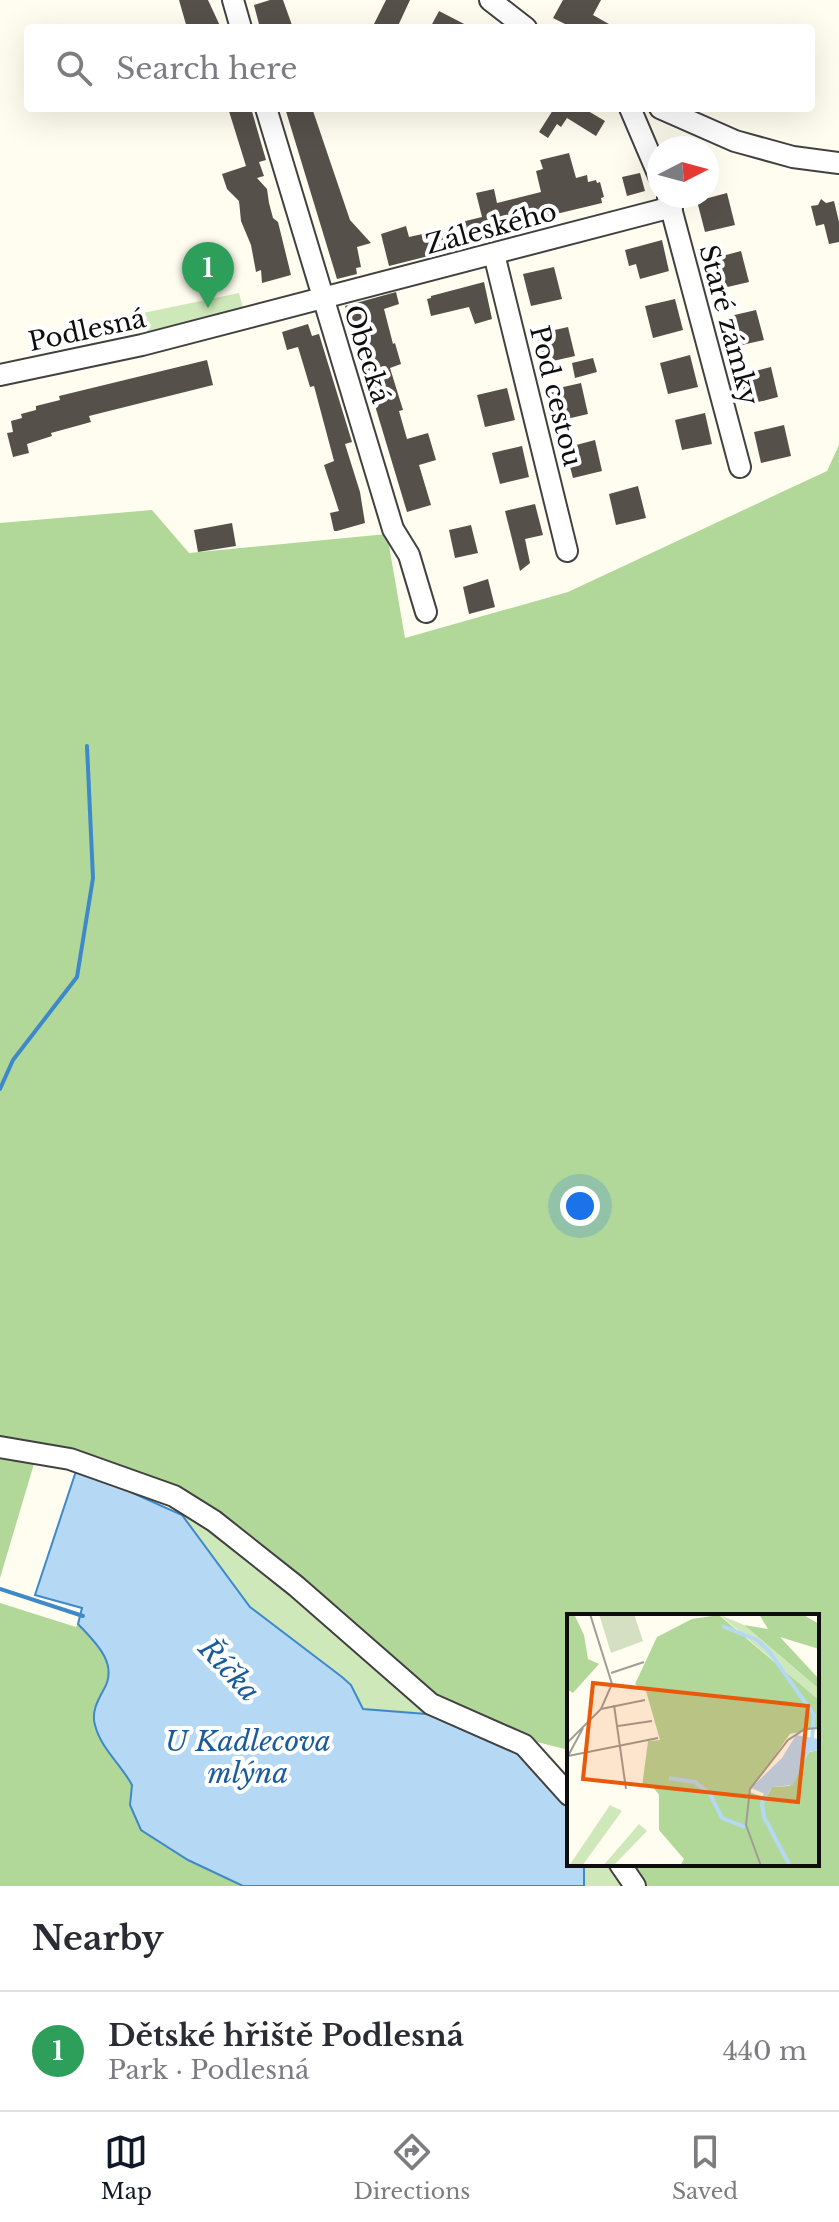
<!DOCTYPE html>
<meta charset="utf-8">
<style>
body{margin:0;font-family:"Libre Baskerville",serif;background:#f2f2f3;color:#2b2b33}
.compass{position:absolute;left:647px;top:136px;width:72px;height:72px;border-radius:50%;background:#fff;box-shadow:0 8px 32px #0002;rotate:84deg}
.you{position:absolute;left:580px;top:1206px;width:28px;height:28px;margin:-20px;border:6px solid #fff;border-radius:50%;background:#1a73e8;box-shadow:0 0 0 12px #1a73e833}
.badge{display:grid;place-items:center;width:52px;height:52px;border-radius:50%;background:#111827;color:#fff;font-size:26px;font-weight:700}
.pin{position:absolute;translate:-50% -66px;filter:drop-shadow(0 2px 4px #0008)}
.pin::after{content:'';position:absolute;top:42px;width:28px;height:24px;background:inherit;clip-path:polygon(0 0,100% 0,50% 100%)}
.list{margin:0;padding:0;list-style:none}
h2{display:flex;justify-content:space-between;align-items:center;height:104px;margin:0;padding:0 32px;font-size:34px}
h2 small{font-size:26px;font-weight:400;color:#7c7c81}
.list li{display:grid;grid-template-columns:52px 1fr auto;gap:24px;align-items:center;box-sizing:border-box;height:120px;padding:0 32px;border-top:2px solid #e1e1e2}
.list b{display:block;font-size:30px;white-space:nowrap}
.list p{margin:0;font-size:26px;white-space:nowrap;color:#7c7c81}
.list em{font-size:26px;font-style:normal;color:#7c7c81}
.icon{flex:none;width:44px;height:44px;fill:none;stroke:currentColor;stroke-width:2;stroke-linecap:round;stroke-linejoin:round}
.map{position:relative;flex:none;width:839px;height:1886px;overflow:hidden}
.search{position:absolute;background:#fff;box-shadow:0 8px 32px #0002;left:24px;right:24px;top:24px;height:88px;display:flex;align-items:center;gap:20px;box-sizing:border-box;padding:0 28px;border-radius:8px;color:#7c7c81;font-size:30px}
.sheet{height:224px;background:#fff}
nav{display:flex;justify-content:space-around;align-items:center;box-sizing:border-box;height:112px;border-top:2px solid #e1e1e2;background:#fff;font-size:22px;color:#7c7c81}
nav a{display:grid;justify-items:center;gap:4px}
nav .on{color:#111827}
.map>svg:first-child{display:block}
.green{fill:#cfe8ba}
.forest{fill:#b1d899}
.water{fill:#b5d9f4;stroke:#3e89c9;stroke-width:2}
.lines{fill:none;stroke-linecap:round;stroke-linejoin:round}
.stream{stroke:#3e89c9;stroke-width:4}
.building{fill:#56504a}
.minor-casing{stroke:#414141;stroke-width:24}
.minor{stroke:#fff;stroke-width:20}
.labels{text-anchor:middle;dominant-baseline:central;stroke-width:8;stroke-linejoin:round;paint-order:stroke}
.street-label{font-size:26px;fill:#0e0e0e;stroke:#fff}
.water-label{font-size:28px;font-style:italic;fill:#1a5b9c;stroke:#fff}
.inset-river{fill:none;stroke:#b5d9f4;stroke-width:4}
.inset-road{fill:none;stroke:#9f9d95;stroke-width:2}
.view{fill:#e8590c;fill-opacity:0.15;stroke:#e8590c;stroke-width:4}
.inset-edge{fill:none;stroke:#0e0e0e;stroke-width:4}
</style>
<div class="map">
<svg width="839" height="1886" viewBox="0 0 839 1886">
<rect width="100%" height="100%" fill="#fffdef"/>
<!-- green -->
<g class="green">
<path d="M 239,293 L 243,308 L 147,332 L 143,313 Z"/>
<path d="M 187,1509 L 452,1716 L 363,1709 L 351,1685 L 342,1677 L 250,1607 L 182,1515 Z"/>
<path d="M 584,1864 L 614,1864 L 630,1886 L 584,1886 Z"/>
</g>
<!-- forest -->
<g class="forest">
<path d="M 839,445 L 839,1886 L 641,1886 L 626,1864 L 817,1864 L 817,1616 L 569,1616 L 569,1750 L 529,1740 L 435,1701 L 218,1517 L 39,1447 L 0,1578 L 0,523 L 152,510 L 189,553 L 387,534 L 405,638 L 568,592 L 827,471 Z"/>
<path d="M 0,1603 L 76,1627 L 78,1624 L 101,1650 L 106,1659 L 109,1678 L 98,1699 L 98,1734 L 132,1785 L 130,1805 L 188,1860 L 243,1886 L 0,1886 Z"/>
</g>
<!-- water -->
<path class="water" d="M 77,1468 L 182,1515 L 250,1607 L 342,1677 L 351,1685 L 363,1709 L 452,1716 L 522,1749 L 569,1801 L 569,1864 L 584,1864 L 584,1886 L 243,1886 L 188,1860 L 141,1830 L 130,1805 L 132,1785 C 121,1764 101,1749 95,1725 C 91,1712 98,1700 104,1689 C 119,1663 94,1641 78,1624 L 82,1608 L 35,1595 Z"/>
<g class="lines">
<!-- stream -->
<g class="stream">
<path d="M 0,1089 L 13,1060 L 77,977 L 93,878 L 87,746"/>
<path d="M 0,1589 L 83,1616"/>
</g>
</g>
<!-- building -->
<g class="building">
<path d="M 179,0 L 208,0 L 221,28 L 187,28 Z"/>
<path d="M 270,0 L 283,0 L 293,28 L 260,28 L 254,5 Z"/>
<path d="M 386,0 L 410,0 L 397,28 L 372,28 Z"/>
<path d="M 563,0 L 601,0 L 593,15 L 616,28 L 569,26 L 553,18 Z"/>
<path d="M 439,11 L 472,28 L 430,28 Z"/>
<path d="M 228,108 L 251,108 L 266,160 L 259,162 L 264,176 L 257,178 L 267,189 L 269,203 L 273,218 L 278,222 L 291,275 L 262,283 L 261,270 L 256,272 L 251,245 L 241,221 L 239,201 L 227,189 L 222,174 L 246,166 Z"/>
<path d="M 285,108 L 312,108 L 350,220 L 371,243 L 357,247 L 361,267 L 356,268 L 357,274 L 337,279 Z"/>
<path d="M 550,108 L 583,108 L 605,121 L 596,136 L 567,118 L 561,127 L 557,124 L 548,138 L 539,132 L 553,110 Z"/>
<path d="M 569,153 L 576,178 L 587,175 L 588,182 L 596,180 L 597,183 L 600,182 L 604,197 L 601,198 L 602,203 L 489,230 L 488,241 L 389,266 L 381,234 L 406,226 L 409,237 L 454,227 L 453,224 L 482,217 L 476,193 L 494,189 L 497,203 L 541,192 L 536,171 L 543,169 L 540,160 Z"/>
<path d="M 640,173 L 645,191 L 627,196 L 622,177 Z"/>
<path d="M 727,193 L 735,225 L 705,232 L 697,201 Z"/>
<path d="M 821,199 L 826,203 L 834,201 L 839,222 L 839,242 L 829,244 L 824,224 L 816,226 L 811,206 L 818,205 Z"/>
<path d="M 662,240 L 669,271 L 640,279 L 636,264 L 629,266 L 625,250 Z"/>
<path d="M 741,251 L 749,282 L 719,289 L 711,259 Z"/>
<path d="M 554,267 L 562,299 L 531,306 L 523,274 Z"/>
<path d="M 484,282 L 492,319 L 475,324 L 469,307 L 431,316 L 427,299 L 431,298 L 431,296 Z"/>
<path d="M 396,292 L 399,304 L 384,309 L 393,344 L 395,343 L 401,364 L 390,368 L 403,410 L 399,411 L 407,439 L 428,433 L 436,460 L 419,465 L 431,505 L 407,512 L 345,306 Z"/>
<path d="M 675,299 L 683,330 L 653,338 L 645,306 Z"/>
<path d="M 756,310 L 764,340 L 733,347 L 726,317 Z"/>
<path d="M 308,324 L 312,336 L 319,334 L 352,442 L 345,444 L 360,492 L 365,523 L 337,531 L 334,531 L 330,513 L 339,511 L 324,465 L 334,461 L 314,386 L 310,387 L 298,347 L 287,350 L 282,332 Z"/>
<path d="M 568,327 L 575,356 L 544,363 L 537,334 Z"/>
<path d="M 690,355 L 698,387 L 668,394 L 660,363 Z"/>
<path d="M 593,358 L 597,372 L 575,378 L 572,363 Z"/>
<path d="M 207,360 L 213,385 L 89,416 L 91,422 L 51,433 L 52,436 L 27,444 L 29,453 L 13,457 L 7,433 L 13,432 L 11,421 L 22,418 L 21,414 L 36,410 L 36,406 L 60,400 L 59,396 Z"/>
<path d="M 771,367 L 778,397 L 747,405 L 740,375 Z"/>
<path d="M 581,383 L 588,414 L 558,421 L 550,390 Z"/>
<path d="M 507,388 L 515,420 L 485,427 L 477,395 Z"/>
<path d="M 705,413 L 712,444 L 682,450 L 675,420 Z"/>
<path d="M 784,425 L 791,456 L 761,463 L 754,432 Z"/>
<path d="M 595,440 L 602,471 L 573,478 L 565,448 Z"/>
<path d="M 522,446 L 529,477 L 500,484 L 492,453 Z"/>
<path d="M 638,486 L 646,518 L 616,525 L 609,494 Z"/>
<path d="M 535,504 L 543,535 L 525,539 L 530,563 L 520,571 L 505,511 Z"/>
<path d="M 232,523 L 236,546 L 198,552 L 194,530 Z"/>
<path d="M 471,525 L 478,553 L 455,558 L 449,530 Z"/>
<path d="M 488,579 L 495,607 L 469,614 L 463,587 Z"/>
</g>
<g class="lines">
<defs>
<g id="minor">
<path d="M 233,0 L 241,28"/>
<path d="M 490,0 L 526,28"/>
<path d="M 266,108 L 393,529 L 409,555 L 426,612"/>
<path d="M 630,108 L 659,176"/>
<path d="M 660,108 L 735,141 L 793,157 L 839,163"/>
<path d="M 668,197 L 740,467"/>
<path d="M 494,254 L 567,551"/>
<path d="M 0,375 L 142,345 L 672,207"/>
<path d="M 0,1447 L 70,1459 L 174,1496 L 214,1521 L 296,1586 L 431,1704 L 524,1745 L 569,1795"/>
<path d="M 620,1864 L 635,1886"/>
</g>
</defs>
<!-- minor casing -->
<use href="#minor" class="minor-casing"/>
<!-- minor -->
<use href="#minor" class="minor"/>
</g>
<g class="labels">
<!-- street labels -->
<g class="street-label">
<text transform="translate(491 228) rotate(-15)">Záleského</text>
<text transform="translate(729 325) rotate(75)">Staré zámky</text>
<text transform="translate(87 330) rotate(-12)">Podlesná</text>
<text transform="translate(367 354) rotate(73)">Obecká</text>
<text transform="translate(556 396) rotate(76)">Pod cestou</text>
</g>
<!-- water labels -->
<g class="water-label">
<text transform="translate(229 1670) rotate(47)">Říčka</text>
<text x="248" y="1741">U Kadlecova<tspan x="248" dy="32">mlýna</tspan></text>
</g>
</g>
<!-- overview -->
<g transform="translate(567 1614)">
<rect width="252" height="252" fill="#fffdef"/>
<path d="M 153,1 L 177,11 L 252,75 L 252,86 ZM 43,191 L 55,197 L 15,252 L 2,252 ZM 72,210 L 80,217 L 46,252 L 36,252 Z" fill="#cfe8ba"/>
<path d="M 0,0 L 7,0 L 17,21 L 21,45 L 32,50 L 6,79 L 0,75 ZM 192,0 L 235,0 L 252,10 L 252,35 L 213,23 L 252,65 L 252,75 L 177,11 L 201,15 ZM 152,1 L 252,86 L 252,114 L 223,120 L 182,178 L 199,184 L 205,173 L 223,172 L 242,138 L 252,136 L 252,252 L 113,252 L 117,245 L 92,216 L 92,181 L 86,173 L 75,173 L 81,127 L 93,126 L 79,77 L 68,70 L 90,23 L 125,5 Z" fill="#b1d899"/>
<path d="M 32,0 L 67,0 L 76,27 L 44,39 Z" fill="#d4e0c1"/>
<path d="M 229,121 L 252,125 L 252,136 L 242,138 L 226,171 L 206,173 L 198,180 L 184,174 L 215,144 Z" fill="#b5d9f4"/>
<path class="inset-river" d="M 155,12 L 190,26 L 202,37 L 247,101 L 245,125M 102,164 L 128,168 L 143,180 L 155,204 L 178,213M 201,175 L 195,190 L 197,203 L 223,252"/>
<path class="inset-road" d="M 44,59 L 77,48M 47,91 L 59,175M 34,95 L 78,86M 51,112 L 85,107M 0,129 L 34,95 L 45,70 L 23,0M 1,142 L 91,124M 1,142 L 16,114M 194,252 L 179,211 L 183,175 L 221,126 L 238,115 L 252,114"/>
<path class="view" d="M 26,69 L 241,92 L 231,188 L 16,165 Z"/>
<rect width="252" height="252" class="inset-edge"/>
</g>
</svg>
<svg class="compass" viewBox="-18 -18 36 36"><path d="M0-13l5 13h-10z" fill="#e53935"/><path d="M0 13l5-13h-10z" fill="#7c7c81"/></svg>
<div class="you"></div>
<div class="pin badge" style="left:208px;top:308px;background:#2e9e5b">1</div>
<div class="search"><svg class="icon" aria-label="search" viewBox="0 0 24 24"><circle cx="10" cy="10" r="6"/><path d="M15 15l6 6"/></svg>Search here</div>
</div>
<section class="sheet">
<h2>Nearby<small></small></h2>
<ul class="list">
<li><span class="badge" style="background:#2e9e5b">1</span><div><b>Dětské hřiště Podlesná</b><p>Park · Podlesná</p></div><em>440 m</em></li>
</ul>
</section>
<nav>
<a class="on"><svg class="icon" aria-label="map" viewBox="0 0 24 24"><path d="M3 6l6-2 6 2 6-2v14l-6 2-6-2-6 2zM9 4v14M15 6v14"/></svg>Map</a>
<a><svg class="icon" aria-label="directions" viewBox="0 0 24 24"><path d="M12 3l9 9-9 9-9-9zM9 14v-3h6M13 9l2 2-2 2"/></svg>Directions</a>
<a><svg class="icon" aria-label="saved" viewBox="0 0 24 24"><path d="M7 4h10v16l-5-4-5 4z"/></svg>Saved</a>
</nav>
